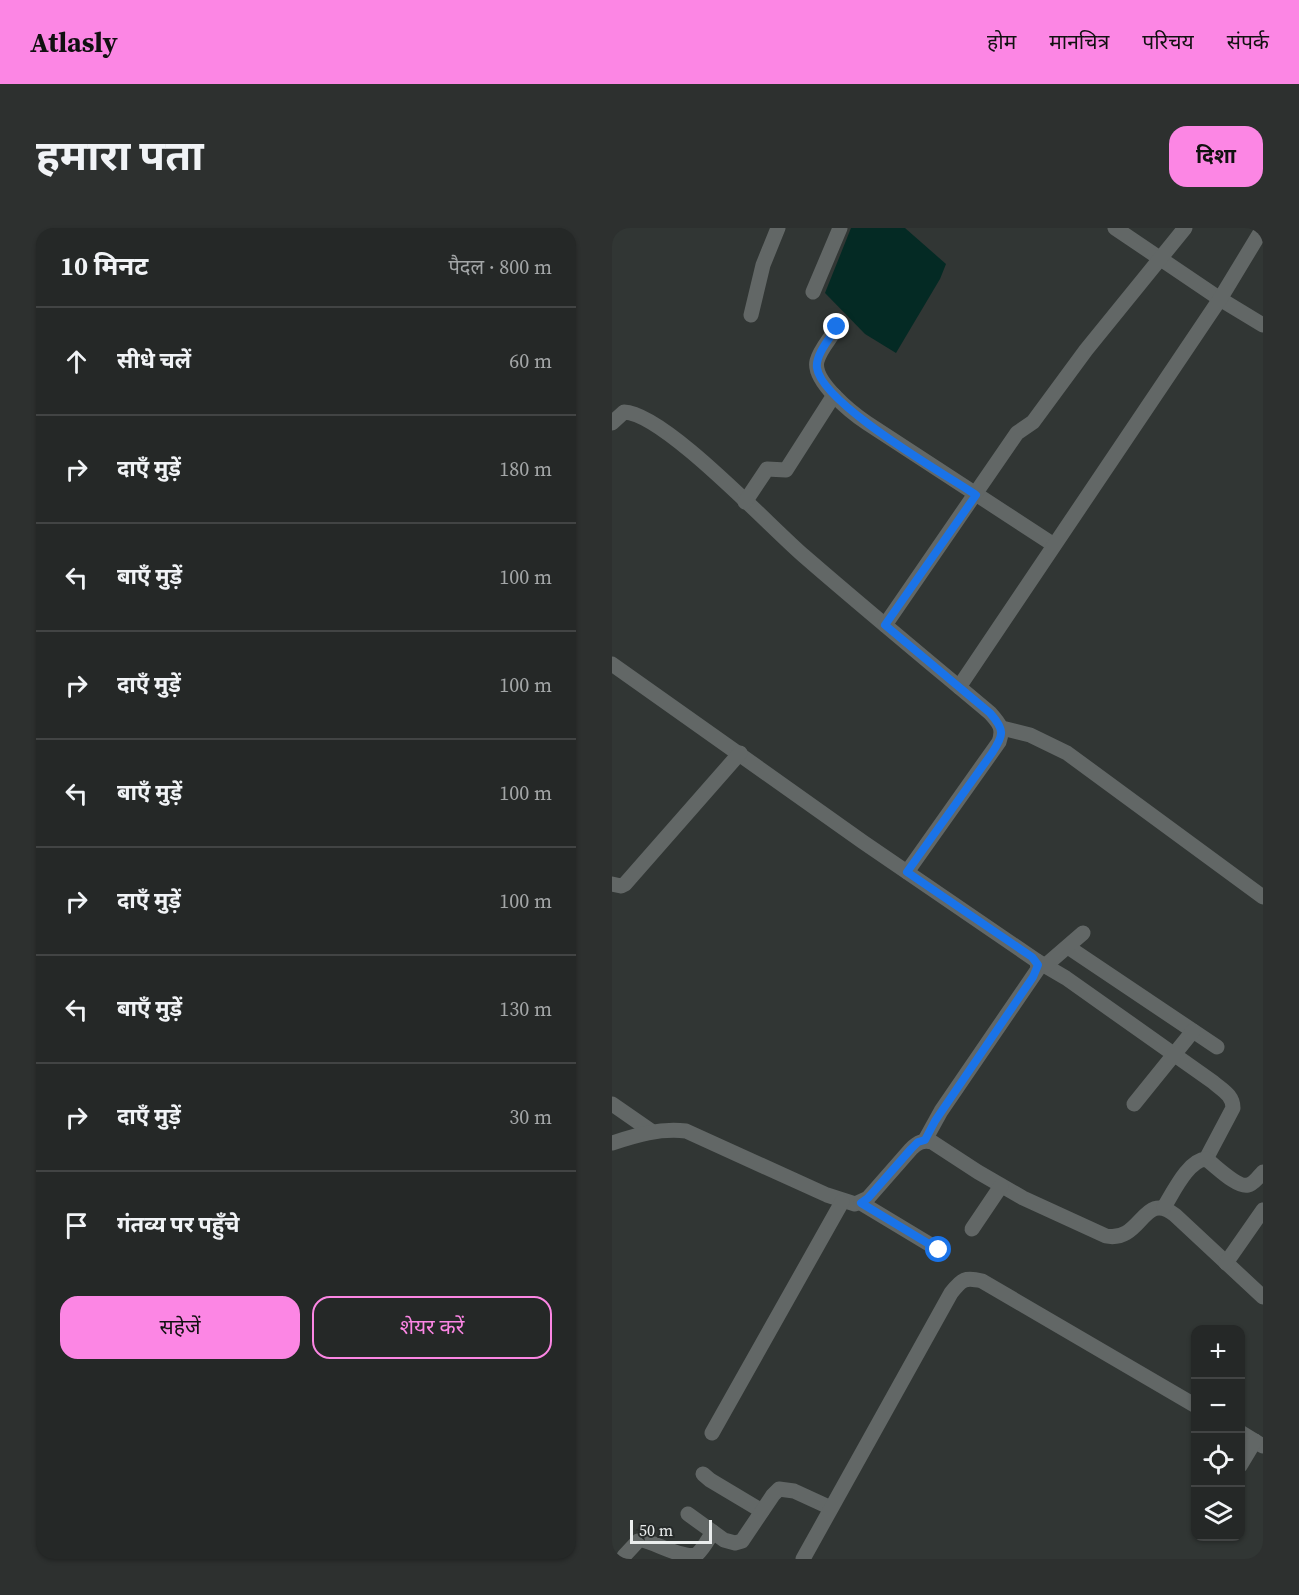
<!DOCTYPE html>
<html lang="hi">
<meta charset="utf-8">
<style>
body{margin:0;font-family:"Source Serif 4","Noto Sans Devanagari",serif;background:#2d302f;color:#f1f3f6}
.controls{position:absolute;right:18px;bottom:18px;display:grid;overflow:hidden;border-radius:12px;box-shadow:0 2px 4px #0004}
.controls button{width:54px;height:54px;display:grid;place-items:center;padding:0;border:0;border-bottom:2px solid #424444;background:#252827;color:#f1f3f6;font:30px sans-serif}
.scale{position:absolute;left:18px;bottom:15px;width:82px;box-sizing:border-box;padding-left:6px;border:3px solid #eaeded;border-top:0;font-size:16px;line-height:21px;white-space:nowrap;color:#eaeded;-webkit-text-stroke:4px #272b2a;paint-order:stroke}
.stop{position:absolute;width:18px;height:18px;margin:-14px;border:4px solid #1a73e8;border-radius:50%;background:#fff}
.stop.end{background:#1a73e8;border-color:#fff;box-shadow:0 2px 6px #0008}
.list{margin:0;padding:0;list-style:none}
h2{display:flex;justify-content:space-between;align-items:center;height:78px;margin:0;padding:0 24px;font-size:26px}
h2 small{font-size:20px;font-weight:400;color:#a3a6a7}
.list li{display:grid;grid-template-columns:39px 1fr auto;gap:18px;align-items:center;box-sizing:border-box;height:108px;padding:0 24px;border-top:2px solid #424444}
.list b{display:block;font-size:22px;white-space:nowrap}
.list em{font-size:20px;font-style:normal;color:#a3a6a7}
.actions{display:flex;gap:12px;padding:18px 24px}
.actions a{flex:1;padding:14px 0;border:2px solid #fc86e4;border-radius:18px;text-align:center;font-size:21px;color:#fc86e4}
.actions .main{background:#fc86e4;color:#111}
.icon{flex:none;width:33px;height:33px;fill:none;stroke:currentColor;stroke-width:2;stroke-linecap:round;stroke-linejoin:round}
.map{position:relative;flex:none;width:651px;height:1331px;overflow:hidden;border-radius:18px}
header{display:flex;align-items:center;gap:36px;box-sizing:border-box;height:84px;padding:0 30px;background:#fc86e4;color:#111}
header strong{font-size:28px}
nav{display:flex;gap:33px;margin-inline-start:auto;font-size:21px}
.intro{display:flex;align-items:center;justify-content:space-between;box-sizing:border-box;height:144px;padding:0 36px}
h1{margin:0;font-size:42px}
.button{padding:15px 27px;border-radius:18px;background:#fc86e4;color:#111;font-size:21px;font-weight:700}
main{display:flex;gap:36px;padding:0 36px}
aside{flex:1;background:#252827;border-radius:18px;box-shadow:0 2px 4px #0004}
.map>svg:first-child{display:block}
.water{fill:#042a24}
.lines{fill:none;stroke-linecap:round;stroke-linejoin:round}
.minor{stroke:#626766;stroke-width:15}
.route{stroke:#1a73e8;stroke-width:8}
</style>
<header>
<strong>Atlasly</strong>
<nav><a>होम</a><a>मानचित्र</a><a>परिचय</a><a>संपर्क</a></nav>
</header>
<div class="intro"><h1>हमारा पता</h1><a class="button">दिशा</a></div>
<main>
<aside>
<h2>10 मिनट<small>पैदल · 800 m</small></h2>
<ul class="list">
<li><svg class="icon" aria-label="ahead" viewBox="0 0 24 24"><path d="M12 20V5M6 11l6-6 6 6"/></svg><div><b>सीधे चलें</b></div><em>60 m</em></li>
<li><svg class="icon" aria-label="right" viewBox="0 0 24 24"><path d="M7 20v-9h11M14 6l5 5-5 5"/></svg><div><b>दाएँ मुड़ें</b></div><em>180 m</em></li>
<li><svg class="icon" aria-label="left" viewBox="0 0 24 24"><path d="M17 20v-9H6M10 6l-5 5 5 5"/></svg><div><b>बाएँ मुड़ें</b></div><em>100 m</em></li>
<li><svg class="icon" aria-label="right" viewBox="0 0 24 24"><path d="M7 20v-9h11M14 6l5 5-5 5"/></svg><div><b>दाएँ मुड़ें</b></div><em>100 m</em></li>
<li><svg class="icon" aria-label="left" viewBox="0 0 24 24"><path d="M17 20v-9H6M10 6l-5 5 5 5"/></svg><div><b>बाएँ मुड़ें</b></div><em>100 m</em></li>
<li><svg class="icon" aria-label="right" viewBox="0 0 24 24"><path d="M7 20v-9h11M14 6l5 5-5 5"/></svg><div><b>दाएँ मुड़ें</b></div><em>100 m</em></li>
<li><svg class="icon" aria-label="left" viewBox="0 0 24 24"><path d="M17 20v-9H6M10 6l-5 5 5 5"/></svg><div><b>बाएँ मुड़ें</b></div><em>130 m</em></li>
<li><svg class="icon" aria-label="right" viewBox="0 0 24 24"><path d="M7 20v-9h11M14 6l5 5-5 5"/></svg><div><b>दाएँ मुड़ें</b></div><em>30 m</em></li>
<li><svg class="icon" aria-label="arrive" viewBox="0 0 24 24"><path d="M6 21V4h12l-3 4 3 4H6"/></svg><div><b>गंतव्य पर पहुँचे</b></div></li>
</ul>
<div class="actions"><a class="main">सहेजें</a><a>शेयर करें</a></div>
</aside>
<div class="map">
<svg width="651" height="1331" viewBox="0 0 651 1331">
<rect width="100%" height="100%" fill="#313634"/>
<!-- water -->
<path class="water" d="M 239,0 L 293,0 L 334,36 L 328,51 L 284,125 L 253,106 L 213,65 Z"/>
<g class="lines">
<!-- minor -->
<g class="minor">
<path d="M 503,0 L 608,71 L 651,97"/>
<path d="M 201,64 L 228,0"/>
<path d="M 139,87 L 151,37 L 166,0"/>
<path d="M 225,99 C 219,110 208,121 205,133 C 200,153 240,185 255,195 L 442,317"/>
<path d="M 0,195 L 12,184 C 52,185 157,298 192,328 C 253,381 316,433 378,485 C 387,495 392,500 387,514 L 295,644"/>
<path d="M 133,274 L 155,241 L 174,242 L 222,167"/>
<path d="M 273,397 L 405,205 L 421,194 L 474,122 L 573,0"/>
<path d="M 0,436 L 251,614 L 425,733 L 426,741 L 329,883 L 313,912"/>
<path d="M 347,459 L 608,71 L 651,0"/>
<path d="M 390,500 L 418,507 L 455,525 L 651,669"/>
<path d="M 0,656 L 9,658 L 13,656 L 128,525"/>
<path d="M 459,721 L 605,819"/>
<path d="M 425,733 L 454,750 L 601,854 C 610,862 621,867 621,880 L 594,931"/>
<path d="M 434,737 L 471,705"/>
<path d="M 0,876 L 39,903"/>
<path d="M 522,876 L 581,803"/>
<path d="M 0,915 C 25,907 47,900 74,903 L 215,967 L 243,976 L 256,970 L 299,921 C 306,914 311,912 320,914 L 366,944 L 411,970 L 494,1008 C 530,1015 531,961 563,987 L 651,1069"/>
<path d="M 249,975 L 327,1022"/>
<path d="M 552,979 C 561,965 576,932 594,931 C 604,938 625,960 636,957 C 642,956 647,948 651,944"/>
<path d="M 360,1001 L 389,958"/>
<path d="M 614,1035 L 651,982"/>
<path d="M 628,1204 L 651,1218"/>
<path d="M 100,1205 L 230,974"/>
<path d="M 628,1238 L 643,1213"/>
<path d="M 91,1246 L 98,1252 L 150,1283"/>
<path d="M 76,1286 L 112,1312 L 123,1315 L 130,1313 L 161,1267 L 167,1261 L 182,1263 L 219,1280"/>
<path d="M 12,1328 L 26,1313 L 30,1312 C 44,1315 71,1331 84,1327 C 91,1322 96,1311 101,1304"/>
<path d="M 191,1331 L 339,1065 C 350,1051 353,1049 370,1053 L 584,1178"/>
</g>
</g>
<g class="lines">
<!-- route -->
<path class="route" d="M 225,99 C 218,110 203,127 205,140 C 210,176 331,245 364,267 L 273,397 L 378,485 C 393,502 392,507 380,525 L 295,644 L 420,729 L 426,737 L 421,749 L 323,893 L 313,912 L 306,914 L 299,921 L 256,970 L 249,975 L 327,1022"/>
</g>
</svg>
<div class="controls">
<button>+</button>
<button>−</button>
<button><svg class="icon" aria-label="locate" viewBox="0 0 24 24"><circle cx="12" cy="12" r="6"/><path d="M12 2v4M12 18v4M2 12h4M18 12h4"/></svg></button>
<button><svg class="icon" aria-label="layers" viewBox="0 0 24 24"><path d="M12 4l9 5-9 5-9-5zM3 14l9 5 9-5"/></svg></button>
</div>
<div class="scale">50 m</div>
<div class="stop" style="left:327px;top:1022px"></div>
<div class="stop end" style="left:225px;top:99px"></div>
</div>
</main>
